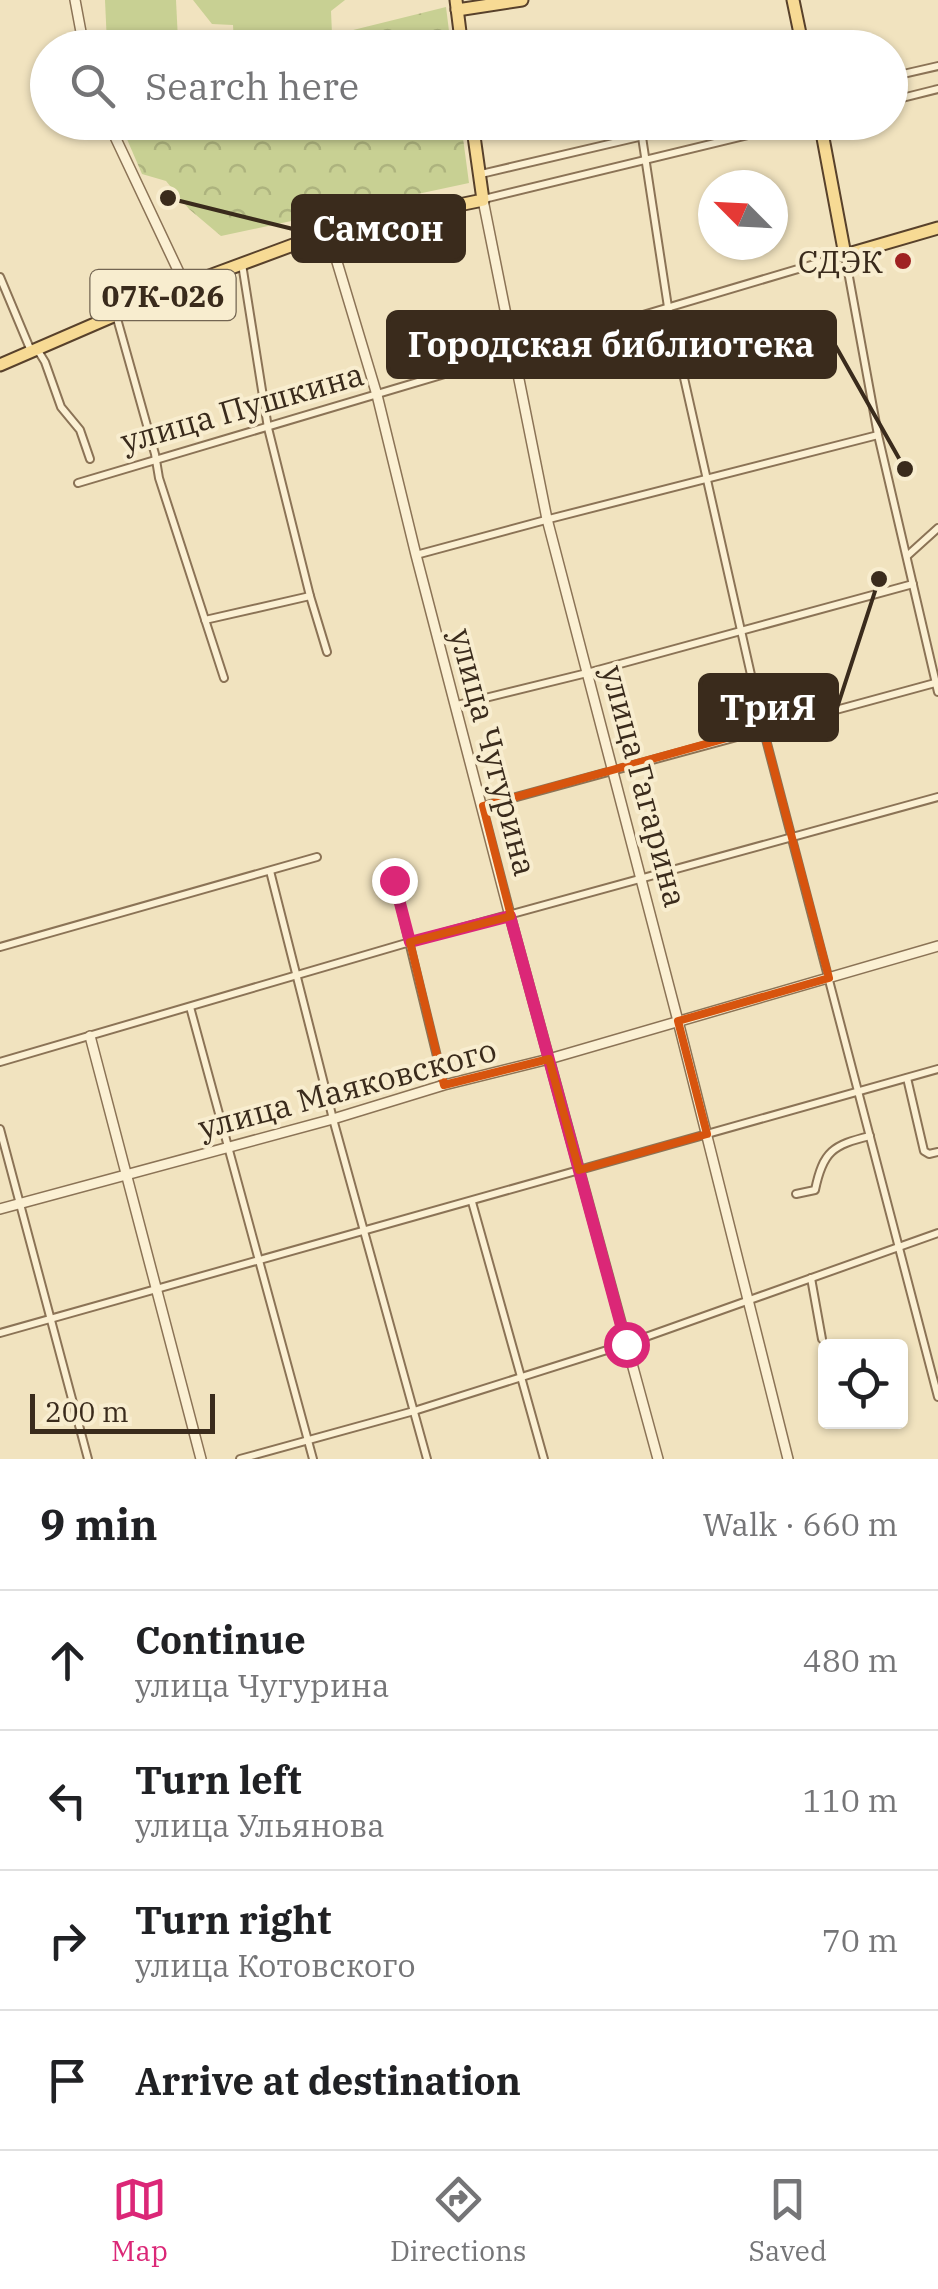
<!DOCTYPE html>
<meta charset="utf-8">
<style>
body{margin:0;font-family:"IBM Plex Serif",serif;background:#f2f2f2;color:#202124}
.controls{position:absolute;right:30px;bottom:30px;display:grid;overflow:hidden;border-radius:10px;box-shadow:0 2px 8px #0004}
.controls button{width:90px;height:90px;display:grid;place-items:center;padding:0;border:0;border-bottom:2px solid #e0e0e0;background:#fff;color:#202124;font:50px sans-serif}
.compass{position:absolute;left:698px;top:170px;width:90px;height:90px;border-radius:50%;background:#fff;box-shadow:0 2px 8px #0004;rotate:294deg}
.scale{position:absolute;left:30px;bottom:25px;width:185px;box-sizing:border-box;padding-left:10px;border:5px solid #3a2b1c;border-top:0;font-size:28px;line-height:35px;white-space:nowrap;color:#3a2b1c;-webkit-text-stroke:8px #f8edcf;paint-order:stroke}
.stop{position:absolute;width:30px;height:30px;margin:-22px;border:8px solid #db2777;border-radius:50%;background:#fff}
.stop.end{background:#db2777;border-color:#fff;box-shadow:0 2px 10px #0008}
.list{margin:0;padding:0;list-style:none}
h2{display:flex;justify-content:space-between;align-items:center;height:130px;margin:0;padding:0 40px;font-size:42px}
h2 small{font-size:32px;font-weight:400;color:#757577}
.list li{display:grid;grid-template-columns:65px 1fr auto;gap:30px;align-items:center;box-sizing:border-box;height:140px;padding:0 40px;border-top:2px solid #e0e0e0}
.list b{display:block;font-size:38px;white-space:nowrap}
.list p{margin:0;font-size:32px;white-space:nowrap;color:#757577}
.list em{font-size:32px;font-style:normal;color:#757577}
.icon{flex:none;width:55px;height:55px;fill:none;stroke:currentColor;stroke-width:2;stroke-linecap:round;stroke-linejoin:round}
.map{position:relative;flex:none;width:938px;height:1459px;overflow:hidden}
.search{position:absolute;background:#fff;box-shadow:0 2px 8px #0004;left:30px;right:30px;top:30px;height:110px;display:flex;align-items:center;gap:25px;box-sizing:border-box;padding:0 35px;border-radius:55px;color:#757577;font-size:38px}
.sheet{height:690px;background:#fff}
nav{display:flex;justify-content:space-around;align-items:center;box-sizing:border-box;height:140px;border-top:2px solid #e0e0e0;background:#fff;font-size:28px;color:#757577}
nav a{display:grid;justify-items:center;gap:5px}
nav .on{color:#db2777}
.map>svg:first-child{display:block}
.grass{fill:#c8d093}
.forest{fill:url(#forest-crowns)}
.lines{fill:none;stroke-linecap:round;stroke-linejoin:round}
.minor-casing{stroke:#8b7356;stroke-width:10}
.tertiary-casing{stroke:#8b7356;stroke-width:12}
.primary-casing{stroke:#58412b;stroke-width:15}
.minor{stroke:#fbf0d3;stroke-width:6}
.tertiary{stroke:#fbf0d3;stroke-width:9}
.primary{stroke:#f7da94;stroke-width:11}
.route{stroke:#db2777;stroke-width:12}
.marked{fill:none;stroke:#d7540e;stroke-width:8;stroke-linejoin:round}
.poi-dot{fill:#9f2222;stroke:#f8edcf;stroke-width:4}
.labels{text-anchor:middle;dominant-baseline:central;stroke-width:8;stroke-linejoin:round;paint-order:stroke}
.shield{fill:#f8edcf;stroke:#736552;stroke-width:2.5}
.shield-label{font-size:30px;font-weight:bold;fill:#3a2b1c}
.poi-label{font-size:32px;fill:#3a2b1c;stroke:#f8edcf;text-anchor:end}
.street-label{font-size:32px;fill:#3a2b1c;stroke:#f8edcf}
.leader{fill:none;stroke:#3a2b1c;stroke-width:4}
.callout-dot{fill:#3a2b1c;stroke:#f8edcf;stroke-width:4}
.callout{fill:#3a2b1c;stroke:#3a2b1c;stroke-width:4}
.callout-label{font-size:35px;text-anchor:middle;font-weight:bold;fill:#fff}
</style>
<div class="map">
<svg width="938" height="1459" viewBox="0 0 938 1459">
<defs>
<pattern id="forest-crowns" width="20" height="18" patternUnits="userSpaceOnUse" patternTransform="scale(2.5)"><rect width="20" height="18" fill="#c8d093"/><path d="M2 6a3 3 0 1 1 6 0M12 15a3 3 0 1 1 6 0" fill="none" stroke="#adb37e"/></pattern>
</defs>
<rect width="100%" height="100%" fill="#f1e3bf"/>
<!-- grass -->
<g class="grass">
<path d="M 105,0 L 176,0 L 178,40 L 107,44 Z"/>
<path d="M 193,0 L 345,0 L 331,11 L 332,34 L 234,43 L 233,25 L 212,24 Z"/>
</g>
<!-- forest -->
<g class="forest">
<path d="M 446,7 L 451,47 L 269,47 L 337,34 Z"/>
<path d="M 120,123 L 461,123 L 469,183 L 221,236 L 189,209 L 166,181 L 142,174 Z"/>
</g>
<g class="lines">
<defs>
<g id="minor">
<path d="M 890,77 L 938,66"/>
<path d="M 890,101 L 938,89"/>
<path d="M 642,137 L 668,307 L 763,728 L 938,1397"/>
<path d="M 481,174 L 703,122"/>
<path d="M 484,199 L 802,122"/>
<path d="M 242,264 L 268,428 L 310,596 L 327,652"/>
<path d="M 0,277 L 31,351"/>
<path d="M 116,315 L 155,454 L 159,478 L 224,678"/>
<path d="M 37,349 L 45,362 L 61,407 L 80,430 L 90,459"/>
<path d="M 78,483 L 845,255 L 878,435 L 938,692"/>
<path d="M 416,555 L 553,518 L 878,435"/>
<path d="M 907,556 L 938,528"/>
<path d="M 205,620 L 310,596"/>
<path d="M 457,705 L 587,673 L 913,584"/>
<path d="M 483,806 L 935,683"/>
<path d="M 270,871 L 333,1119 L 427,1459"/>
<path d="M 394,880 L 444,1085"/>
<path d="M 0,947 L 317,857"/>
<path d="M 190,1007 L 313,1459"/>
<path d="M 0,1062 L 410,942 L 938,797"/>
<path d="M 907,1078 L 924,1151 L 929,1154 L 938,1152"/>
<path d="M 0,1129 L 88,1459"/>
<path d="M 796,1194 L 815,1190 C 823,1151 833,1145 870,1136"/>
<path d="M 472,1202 L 544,1459"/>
<path d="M 811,1278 L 822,1339"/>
<path d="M 0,1333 L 938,1069"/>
<path d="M 240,1459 L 414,1411 L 626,1344 L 938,1233"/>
</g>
<g id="tertiary">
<path d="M 75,0 L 84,48"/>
<path d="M 108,122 L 185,285"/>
<path d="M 483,200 L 547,519 L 678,1021 L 788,1459"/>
<path d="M 328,232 L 377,395 L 416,555 L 510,916 L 658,1459"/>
<path d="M 90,1036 L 201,1459"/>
<path d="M 0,1209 L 333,1119 L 444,1085 L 549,1059 L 938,946"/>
</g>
<g id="primary">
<path d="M 456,0 L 462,48"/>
<path d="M 793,0 L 803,48"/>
<path d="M 457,10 L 522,0"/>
<path d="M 820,122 L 845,255 L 938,228"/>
<path d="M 0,365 L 185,285 L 328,232 L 483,200 L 472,122"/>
</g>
</defs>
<!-- minor casing -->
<use href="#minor" class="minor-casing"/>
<!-- tertiary casing -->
<use href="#tertiary" class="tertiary-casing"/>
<!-- primary casing -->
<use href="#primary" class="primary-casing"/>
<!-- minor -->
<use href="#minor" class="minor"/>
<!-- tertiary -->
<use href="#tertiary" class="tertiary"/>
<!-- primary -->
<use href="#primary" class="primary"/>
</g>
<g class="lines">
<!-- route -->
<path class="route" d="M 394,880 L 410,942 L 510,916 L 626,1344"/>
</g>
<!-- marked area -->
<path class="marked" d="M 763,728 L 829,978 L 678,1021 L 707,1134 L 579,1170 L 549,1059 L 444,1085 L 410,942 L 511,916 L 483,806 Z"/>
<!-- markers -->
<circle class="poi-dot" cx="903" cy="261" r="10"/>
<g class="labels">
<!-- shield labels -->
<rect class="shield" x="90.5" y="270" width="145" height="50" rx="8"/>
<g class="shield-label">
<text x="163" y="295">07К-026</text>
</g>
<!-- poi labels -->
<g class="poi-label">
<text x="883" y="261">СДЭК</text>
</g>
<!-- street labels -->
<g class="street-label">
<text transform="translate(242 407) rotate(-16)">улица Пушкина</text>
<text transform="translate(494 752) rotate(75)">улица Чугурина</text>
<text transform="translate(645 786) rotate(75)">улица Гагарина</text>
<text transform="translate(347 1088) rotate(-15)">улица Маяковского</text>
</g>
</g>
<!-- callouts -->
<path class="leader" d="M168 198L293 229M905 469L835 345M879 579L837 708"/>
<g class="callout-dot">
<circle cx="168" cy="198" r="10"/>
<circle cx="905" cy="469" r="10"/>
<circle cx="879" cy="579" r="10"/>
</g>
<g class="callout">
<rect x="293" y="196" width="171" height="65" rx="10"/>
<rect x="388" y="312" width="447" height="65" rx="10"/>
<rect x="700" y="675" width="137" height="65" rx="10"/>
</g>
<g class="callout-label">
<text x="378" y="241">Самсон</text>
<text x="611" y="357">Городская библиотека</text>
<text x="768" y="720">ТриЯ</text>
</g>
</svg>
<div class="controls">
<button><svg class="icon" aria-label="locate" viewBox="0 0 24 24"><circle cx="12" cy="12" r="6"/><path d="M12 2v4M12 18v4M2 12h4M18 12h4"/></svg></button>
</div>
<svg class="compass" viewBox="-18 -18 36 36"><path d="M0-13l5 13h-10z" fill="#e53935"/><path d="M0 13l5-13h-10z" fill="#757577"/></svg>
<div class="scale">200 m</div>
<div class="stop" style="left:626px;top:1344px"></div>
<div class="stop end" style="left:394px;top:880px"></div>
<div class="search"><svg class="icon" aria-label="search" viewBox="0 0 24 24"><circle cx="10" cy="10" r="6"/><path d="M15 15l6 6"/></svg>Search here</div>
</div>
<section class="sheet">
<h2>9 min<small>Walk · 660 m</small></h2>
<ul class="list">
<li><svg class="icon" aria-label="ahead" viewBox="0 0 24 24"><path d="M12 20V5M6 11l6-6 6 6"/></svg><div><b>Continue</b><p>улица Чугурина</p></div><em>480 m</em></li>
<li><svg class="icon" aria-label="left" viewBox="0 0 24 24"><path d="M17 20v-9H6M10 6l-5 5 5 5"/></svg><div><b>Turn left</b><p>улица Ульянова</p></div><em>110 m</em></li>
<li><svg class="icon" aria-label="right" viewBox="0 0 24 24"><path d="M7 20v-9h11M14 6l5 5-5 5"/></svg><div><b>Turn right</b><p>улица Котовского</p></div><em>70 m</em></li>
<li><svg class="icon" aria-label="arrive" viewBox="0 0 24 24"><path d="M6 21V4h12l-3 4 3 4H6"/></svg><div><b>Arrive at destination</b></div></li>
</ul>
</section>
<nav>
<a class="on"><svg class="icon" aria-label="map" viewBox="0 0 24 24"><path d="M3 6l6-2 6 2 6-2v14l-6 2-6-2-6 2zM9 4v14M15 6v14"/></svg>Map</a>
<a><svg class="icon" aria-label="directions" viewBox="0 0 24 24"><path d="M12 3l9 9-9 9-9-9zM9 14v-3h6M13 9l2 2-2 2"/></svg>Directions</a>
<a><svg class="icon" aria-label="saved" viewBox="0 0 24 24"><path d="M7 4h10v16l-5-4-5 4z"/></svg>Saved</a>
</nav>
